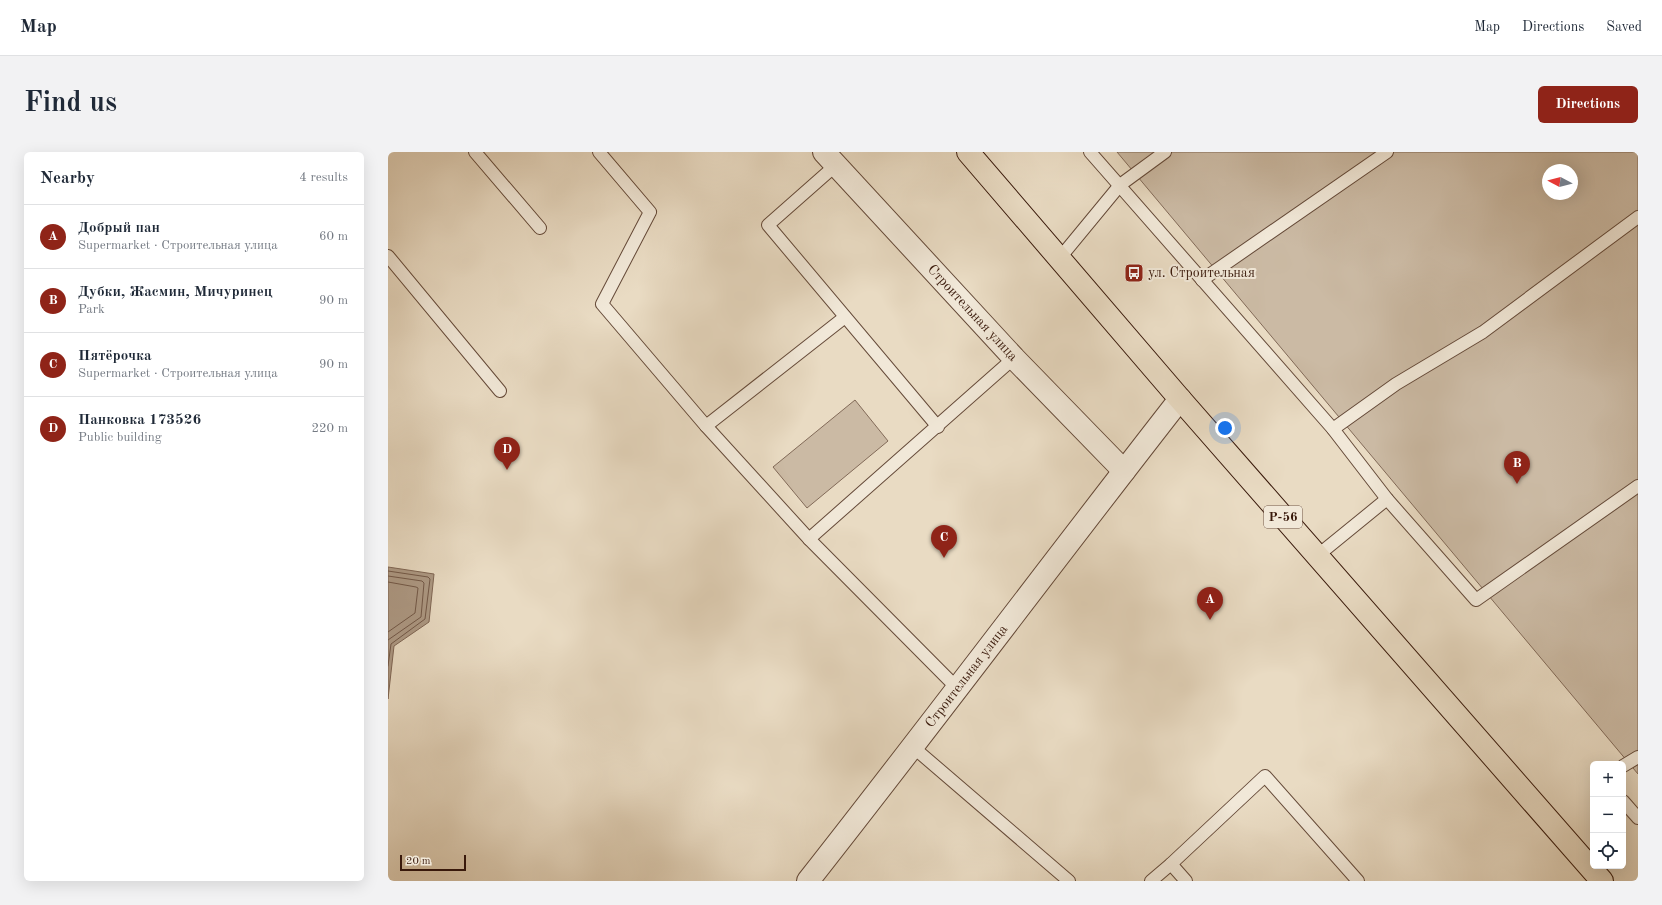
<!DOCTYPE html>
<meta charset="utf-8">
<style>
body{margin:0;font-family:"Old Standard TT",serif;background:#f2f2f3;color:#1f2937}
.controls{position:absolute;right:12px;bottom:12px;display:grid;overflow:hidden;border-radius:6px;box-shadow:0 4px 16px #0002}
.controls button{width:36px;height:36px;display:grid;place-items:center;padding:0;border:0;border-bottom:1px solid #e0e1e3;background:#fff;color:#1f2937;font:20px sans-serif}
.compass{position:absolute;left:1154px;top:12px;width:36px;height:36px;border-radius:50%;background:#fff;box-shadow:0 4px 16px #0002;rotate:277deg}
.scale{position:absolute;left:12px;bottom:10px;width:66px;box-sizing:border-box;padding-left:4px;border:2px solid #39190b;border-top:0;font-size:11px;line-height:14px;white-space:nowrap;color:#39190b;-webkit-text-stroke:3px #f1e8d8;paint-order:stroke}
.you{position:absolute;left:837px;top:276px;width:14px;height:14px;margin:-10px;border:3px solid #fff;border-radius:50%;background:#1a73e8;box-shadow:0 0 0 6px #1a73e833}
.badge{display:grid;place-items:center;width:26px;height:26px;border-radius:50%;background:#8f2418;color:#fff;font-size:13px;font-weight:700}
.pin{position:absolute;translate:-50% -33px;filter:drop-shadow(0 1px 2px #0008)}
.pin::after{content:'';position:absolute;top:21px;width:14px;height:12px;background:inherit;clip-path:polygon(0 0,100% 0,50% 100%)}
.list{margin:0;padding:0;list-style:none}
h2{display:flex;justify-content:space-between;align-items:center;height:52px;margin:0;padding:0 16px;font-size:17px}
h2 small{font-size:13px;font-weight:400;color:#747a83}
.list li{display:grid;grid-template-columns:26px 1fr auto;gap:12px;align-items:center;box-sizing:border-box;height:64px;padding:0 16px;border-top:1px solid #e0e1e3}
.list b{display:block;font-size:15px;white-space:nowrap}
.list p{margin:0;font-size:13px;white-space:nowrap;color:#747a83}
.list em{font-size:13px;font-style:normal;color:#747a83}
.icon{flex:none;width:22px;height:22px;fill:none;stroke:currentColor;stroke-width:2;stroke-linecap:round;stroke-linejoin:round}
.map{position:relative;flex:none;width:1250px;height:729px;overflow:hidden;border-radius:6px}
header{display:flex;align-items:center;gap:24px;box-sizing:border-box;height:56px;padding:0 20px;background:#fff;border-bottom:1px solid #e0e1e3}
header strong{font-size:19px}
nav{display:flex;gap:22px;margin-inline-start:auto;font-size:14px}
.intro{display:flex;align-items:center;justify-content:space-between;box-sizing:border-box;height:96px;padding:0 24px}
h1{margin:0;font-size:28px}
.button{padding:10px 18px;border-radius:6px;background:#8f2418;color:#fff;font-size:14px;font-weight:700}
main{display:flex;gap:24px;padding:0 24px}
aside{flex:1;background:#fff;border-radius:6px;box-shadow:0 4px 16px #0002}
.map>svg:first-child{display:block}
.green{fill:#cbbaa4;stroke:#826a58;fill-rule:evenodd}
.water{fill:#ad9984;stroke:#7f6654}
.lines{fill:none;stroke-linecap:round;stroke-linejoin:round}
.shore{stroke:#735948;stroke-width:1}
.lane-casing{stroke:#654a39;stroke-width:14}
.street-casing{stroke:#654a39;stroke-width:24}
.primary-casing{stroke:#39190b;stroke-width:24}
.lane{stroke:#f1e8d8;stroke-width:12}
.street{stroke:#f1e8d8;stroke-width:22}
.primary{stroke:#e9dbc3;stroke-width:22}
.labels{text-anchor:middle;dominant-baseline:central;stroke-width:4;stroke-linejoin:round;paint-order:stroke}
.shield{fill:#f1e8d8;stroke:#705748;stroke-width:1}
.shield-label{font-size:13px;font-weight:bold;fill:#39190b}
.poi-label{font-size:14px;fill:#39190b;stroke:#f1e8d8;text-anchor:start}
.street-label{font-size:14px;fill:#39190b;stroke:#f1e8d8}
</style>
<header>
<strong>Map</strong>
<nav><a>Map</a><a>Directions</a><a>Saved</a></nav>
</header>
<div class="intro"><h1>Find us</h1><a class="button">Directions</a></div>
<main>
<aside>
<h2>Nearby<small>4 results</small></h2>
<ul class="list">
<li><span class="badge">A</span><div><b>Добрый пан</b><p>Supermarket · Строительная улица</p></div><em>60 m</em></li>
<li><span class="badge">B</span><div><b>Дубки, Жасмин, Мичуринец</b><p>Park</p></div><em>90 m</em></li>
<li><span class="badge">C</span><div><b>Пятёрочка</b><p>Supermarket · Строительная улица</p></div><em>90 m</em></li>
<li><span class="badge">D</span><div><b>Панковка 173526</b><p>Public building</p></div><em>220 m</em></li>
</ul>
</aside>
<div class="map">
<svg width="1250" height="729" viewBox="0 0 1250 729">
<rect width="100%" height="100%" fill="#e9dbc3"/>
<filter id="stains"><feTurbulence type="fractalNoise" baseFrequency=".005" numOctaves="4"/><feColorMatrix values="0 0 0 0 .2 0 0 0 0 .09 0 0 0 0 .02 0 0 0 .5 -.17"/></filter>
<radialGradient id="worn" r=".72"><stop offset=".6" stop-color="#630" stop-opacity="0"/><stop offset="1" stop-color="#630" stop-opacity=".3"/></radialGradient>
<!-- green -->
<g class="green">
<path d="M 729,0 L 1250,0 L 1250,622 ZM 1160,18 L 1184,18 L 1184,42 L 1160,42 Z"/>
<path d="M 467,248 L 500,289 L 419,356 L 385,315 Z"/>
</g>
<!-- water -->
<path class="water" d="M 0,415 L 46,422 L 41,470 L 6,494 L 0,547 Z"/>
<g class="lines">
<!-- shore -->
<g class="shore">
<path d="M 0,419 L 40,425 L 42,427 L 37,467 L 3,492 L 0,514"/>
<path d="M 0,424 L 34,429 L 36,431 L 33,465 L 0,488"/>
<path d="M 0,430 L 28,435 L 30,436 L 27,461 L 0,480"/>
</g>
<defs>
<g id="lane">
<path d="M 87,0 L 152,76"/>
<path d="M 211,0 L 262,60 L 214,152 L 318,274 L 421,387 L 569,536"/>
<path d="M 702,0 L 945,277 L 999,347 L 1088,448 L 1250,334"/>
<path d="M 448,13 L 380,73 L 550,275"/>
<path d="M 0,104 L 112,239"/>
<path d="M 671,107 L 732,33 L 777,0"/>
<path d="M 814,128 L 999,0"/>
<path d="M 318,274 L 457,165"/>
<path d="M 945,277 L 1008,232 L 1095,180 L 1250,65"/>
<path d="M 421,387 L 626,206"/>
<path d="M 929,404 L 999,347"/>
<path d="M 525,595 L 681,729"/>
<path d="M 1235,614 L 1250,605"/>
<path d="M 1235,649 L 1250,666"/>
<path d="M 783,712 L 877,624 L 970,729"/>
<path d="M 763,729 L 783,712 L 798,729"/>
</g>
<g id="street">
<path id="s1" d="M 436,0 L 626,206 L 736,319"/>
<path id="s2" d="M 420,729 C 546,569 667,407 792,247"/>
</g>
<path id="primary" d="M 580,0 L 792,247 L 1214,729"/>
</defs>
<!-- lane casing -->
<use href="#lane" class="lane-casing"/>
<!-- street casing -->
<use href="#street" class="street-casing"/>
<!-- primary casing -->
<use href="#primary" class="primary-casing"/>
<!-- lane -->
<use href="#lane" class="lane"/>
<!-- street -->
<use href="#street" class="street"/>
<!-- primary -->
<use href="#primary" class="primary"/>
</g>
<!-- icons -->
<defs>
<symbol id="bus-square" viewBox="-11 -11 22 22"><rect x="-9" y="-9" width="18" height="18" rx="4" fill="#8f2418" stroke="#f1e8d8"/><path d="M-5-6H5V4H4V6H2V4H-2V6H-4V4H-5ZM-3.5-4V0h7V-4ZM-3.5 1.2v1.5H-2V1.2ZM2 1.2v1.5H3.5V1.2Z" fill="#fff"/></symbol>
</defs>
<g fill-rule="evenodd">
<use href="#bus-square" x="735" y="110" width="22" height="22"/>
</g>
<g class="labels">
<!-- shield labels -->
<rect class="shield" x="876" y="354" width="38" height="22" rx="3"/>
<g class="shield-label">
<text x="895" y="365">Р-56</text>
</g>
<!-- poi labels -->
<g class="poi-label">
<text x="760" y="121">ул. Строительная</text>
</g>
<!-- street labels -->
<g class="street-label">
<text stroke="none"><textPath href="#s1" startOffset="219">Строительная улица</textPath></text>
<text stroke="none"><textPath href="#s2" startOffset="259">Строительная улица</textPath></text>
</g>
</g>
<rect width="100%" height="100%" filter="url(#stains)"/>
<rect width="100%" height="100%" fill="url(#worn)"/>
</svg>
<div class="controls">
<button>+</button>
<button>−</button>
<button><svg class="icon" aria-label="locate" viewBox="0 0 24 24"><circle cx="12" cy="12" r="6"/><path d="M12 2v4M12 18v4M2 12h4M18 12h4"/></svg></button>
</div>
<svg class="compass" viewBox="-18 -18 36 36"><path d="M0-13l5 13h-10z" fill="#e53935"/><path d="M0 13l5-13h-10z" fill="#747a83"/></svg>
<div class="scale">20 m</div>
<div class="you"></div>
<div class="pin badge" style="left:822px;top:468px">A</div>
<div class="pin badge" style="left:1129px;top:332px">B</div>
<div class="pin badge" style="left:556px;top:406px">C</div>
<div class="pin badge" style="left:119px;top:318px">D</div>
</div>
</main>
